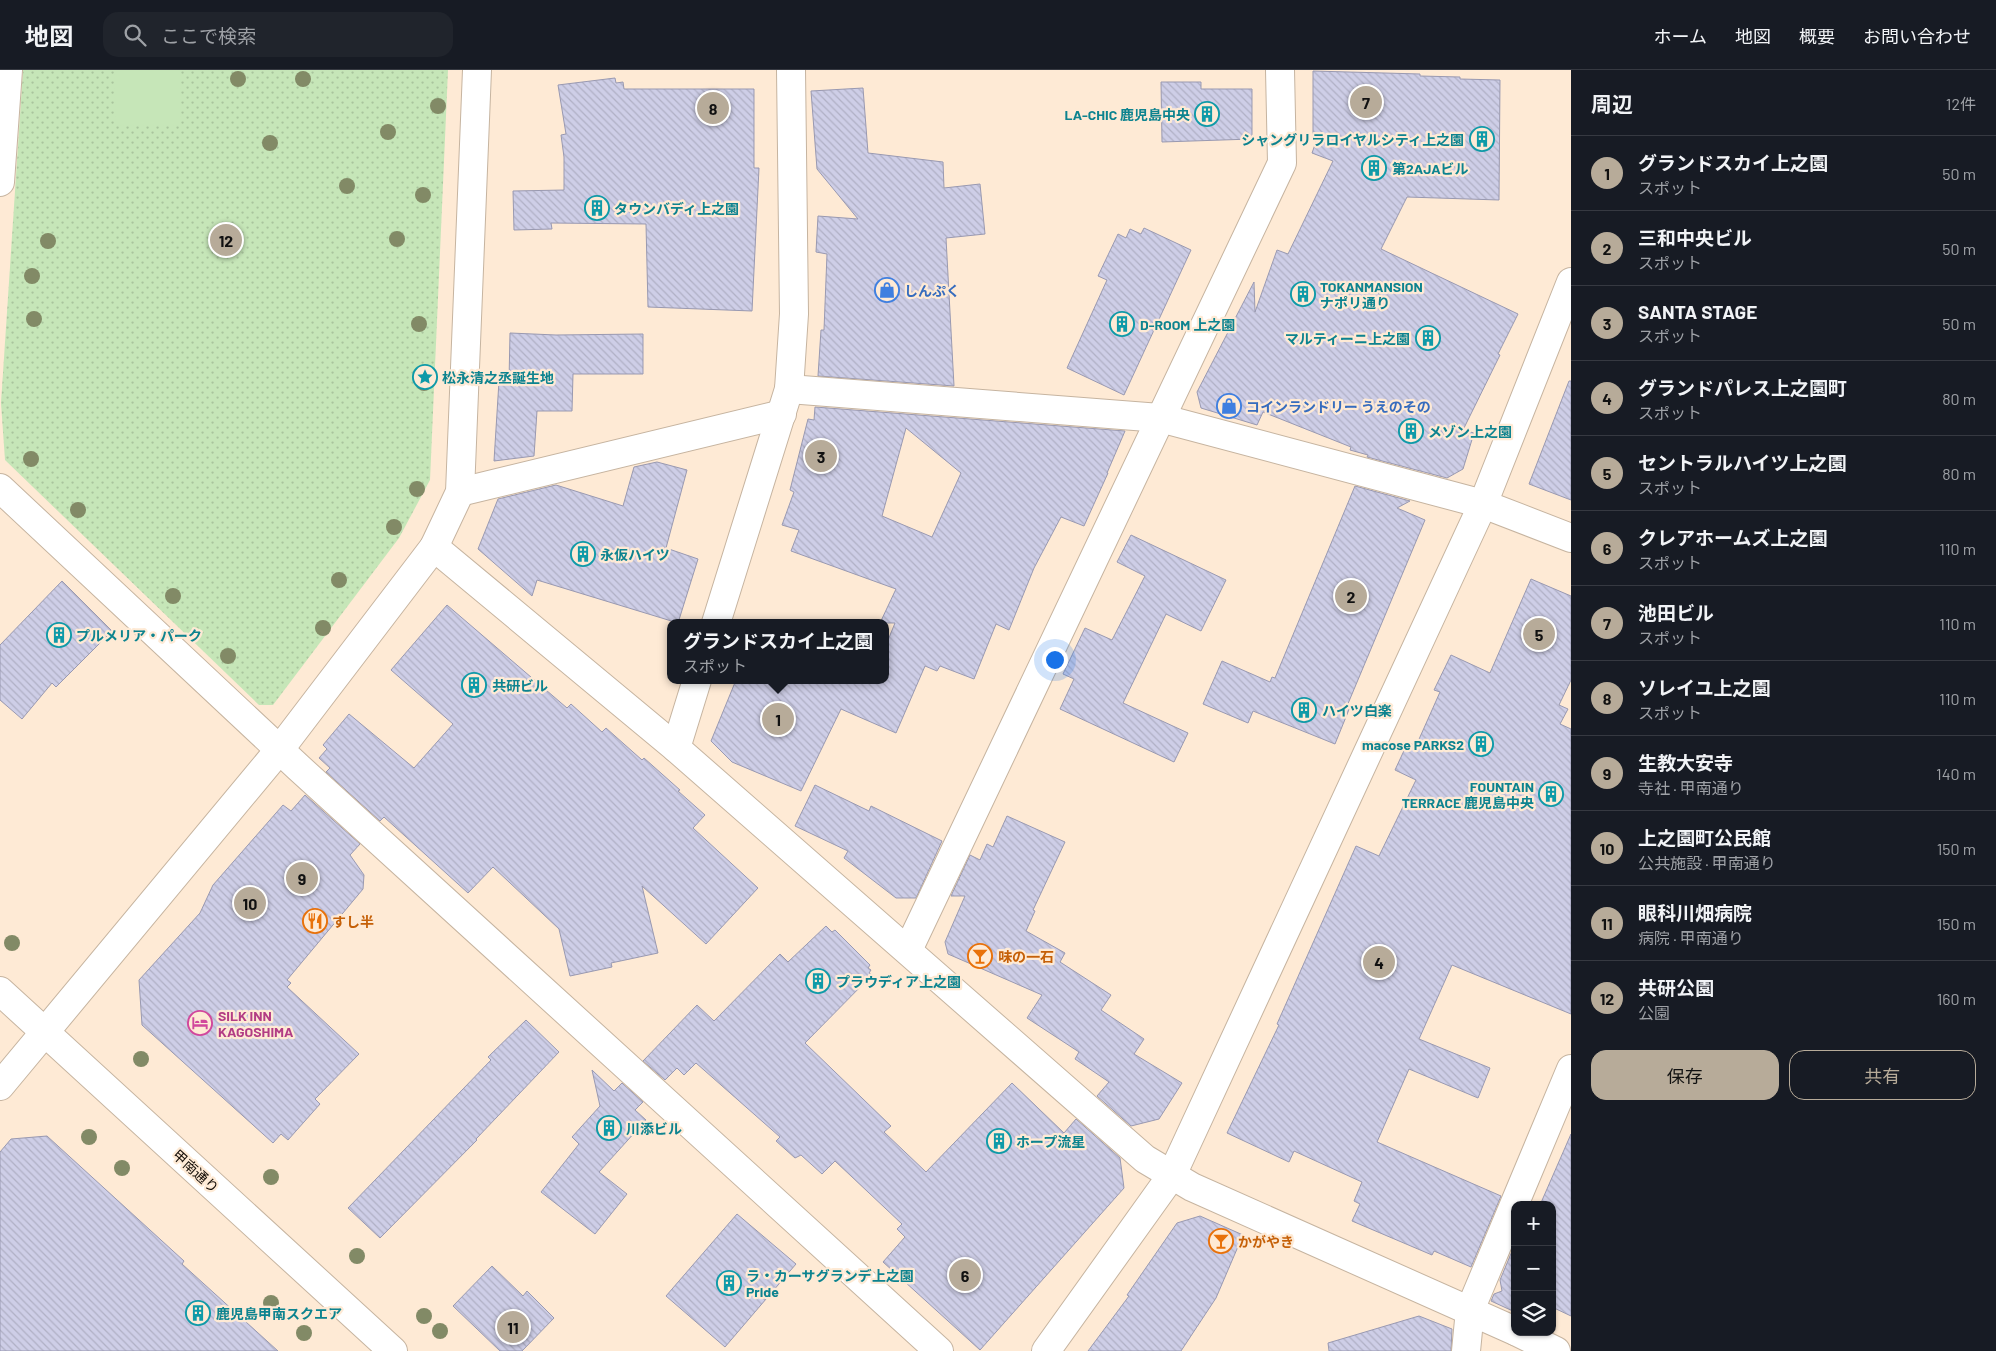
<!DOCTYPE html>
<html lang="ja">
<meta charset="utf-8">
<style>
body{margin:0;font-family:Barlow,"Noto Sans JP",sans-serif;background:#20242c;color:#f1f3f6}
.controls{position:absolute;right:15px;bottom:15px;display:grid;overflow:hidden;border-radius:10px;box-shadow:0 1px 4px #0004}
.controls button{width:45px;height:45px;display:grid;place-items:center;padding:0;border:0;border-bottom:1px solid #363941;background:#171b24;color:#f1f3f6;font:25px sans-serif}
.you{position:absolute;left:1054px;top:589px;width:18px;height:18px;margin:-12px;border:4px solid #fff;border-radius:50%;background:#1a73e8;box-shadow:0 0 0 8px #1a73e833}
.badge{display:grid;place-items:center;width:32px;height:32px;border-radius:50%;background:#b7ab99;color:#111;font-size:16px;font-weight:700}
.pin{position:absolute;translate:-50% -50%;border:2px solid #fff;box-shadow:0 1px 5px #0006}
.popup{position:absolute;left:667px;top:549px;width:222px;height:65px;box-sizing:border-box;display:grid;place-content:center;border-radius:10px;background:#171b24;filter:drop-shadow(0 1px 4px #0005);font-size:16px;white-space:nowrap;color:#9ea1a6}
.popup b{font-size:19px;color:#f1f3f6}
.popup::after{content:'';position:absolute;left:50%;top:100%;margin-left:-10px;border:10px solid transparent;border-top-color:#171b24}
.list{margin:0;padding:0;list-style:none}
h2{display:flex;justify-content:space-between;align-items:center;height:65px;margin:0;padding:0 20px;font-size:21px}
h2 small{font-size:16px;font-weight:400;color:#9ea1a6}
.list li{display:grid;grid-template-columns:32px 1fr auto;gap:15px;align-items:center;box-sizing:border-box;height:75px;padding:0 20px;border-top:1px solid #363941}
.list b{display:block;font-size:19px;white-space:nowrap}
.list p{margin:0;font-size:16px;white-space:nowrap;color:#9ea1a6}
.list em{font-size:16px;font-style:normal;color:#9ea1a6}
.actions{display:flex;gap:10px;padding:15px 20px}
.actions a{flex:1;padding:11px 0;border:1px solid #b7ab99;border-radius:15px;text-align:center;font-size:18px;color:#b7ab99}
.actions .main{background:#b7ab99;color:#111}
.icon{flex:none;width:28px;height:28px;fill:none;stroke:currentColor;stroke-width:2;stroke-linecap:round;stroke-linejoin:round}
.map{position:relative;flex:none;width:1571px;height:1281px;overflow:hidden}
header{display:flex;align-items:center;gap:30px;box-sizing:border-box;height:70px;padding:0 25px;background:#171b24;border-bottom:1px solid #363941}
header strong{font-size:24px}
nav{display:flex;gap:28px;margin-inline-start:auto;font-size:18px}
.search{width:350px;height:45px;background:#20242c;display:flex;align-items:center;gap:12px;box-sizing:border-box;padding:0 18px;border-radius:15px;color:#9ea1a6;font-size:19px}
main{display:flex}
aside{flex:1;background:#171b24}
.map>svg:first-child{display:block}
.grass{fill:url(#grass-dots)}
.pitch{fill:#c6e6b8}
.building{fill:url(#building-back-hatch);stroke:#9999b1;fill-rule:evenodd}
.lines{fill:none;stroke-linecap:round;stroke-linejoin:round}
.minor-casing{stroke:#c6b4a0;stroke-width:30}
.tertiary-casing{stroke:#c6b4a0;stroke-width:30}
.minor{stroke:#fff;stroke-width:28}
.tertiary{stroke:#fff;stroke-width:28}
.tree{fill:#828a66}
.labels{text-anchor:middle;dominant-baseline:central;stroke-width:4.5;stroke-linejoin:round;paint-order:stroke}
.culture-label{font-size:14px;font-weight:bold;fill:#0d838f;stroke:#feead5;text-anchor:start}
.shop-label{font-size:14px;font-weight:bold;fill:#366cbe;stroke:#feead5;text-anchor:start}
.food-label{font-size:14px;font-weight:bold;fill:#c56008;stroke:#feead5;text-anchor:start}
.hotel-label{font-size:14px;font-weight:bold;fill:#b23c85;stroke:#feead5;text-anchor:start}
.street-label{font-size:14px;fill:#120b05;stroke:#feead5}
</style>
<header>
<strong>地図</strong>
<div class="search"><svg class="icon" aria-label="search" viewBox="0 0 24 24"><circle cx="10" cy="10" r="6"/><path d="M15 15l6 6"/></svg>ここで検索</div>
<nav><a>ホーム</a><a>地図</a><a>概要</a><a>お問い合わせ</a></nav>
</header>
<main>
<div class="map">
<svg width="1571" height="1281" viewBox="0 0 1571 1281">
<defs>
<pattern id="grass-dots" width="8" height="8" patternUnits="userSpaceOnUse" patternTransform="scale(1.25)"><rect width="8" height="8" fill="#c6e6b8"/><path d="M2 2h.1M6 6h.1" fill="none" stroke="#a9c49d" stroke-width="1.8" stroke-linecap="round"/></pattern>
<pattern id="building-back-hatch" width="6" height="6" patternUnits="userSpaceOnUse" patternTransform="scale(1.25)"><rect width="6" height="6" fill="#cecee7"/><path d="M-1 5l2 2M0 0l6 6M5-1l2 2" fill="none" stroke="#b0b0c5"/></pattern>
</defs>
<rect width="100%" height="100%" fill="#feead5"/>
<!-- grass -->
<path class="grass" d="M 23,0 L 448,0 L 430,410 L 399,468 L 273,635 L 259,635 L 5,390 L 1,333 Z"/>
<!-- pitch -->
<path class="pitch" d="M 114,0 L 180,0 L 181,55 L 116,56 Z"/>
<!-- building -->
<g class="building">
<path d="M 1313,1 L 1420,4 L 1420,6 L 1460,7 L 1460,9 L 1500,10 L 1499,130 L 1407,127 L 1381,179 L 1518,244 L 1498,284 L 1500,285 L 1463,360 L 1474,363 L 1463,399 L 1447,408 L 1367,387 L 1368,385 L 1350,380 L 1351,377 L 1263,342 L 1257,355 L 1201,338 L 1197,322 L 1254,212 L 1255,242 L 1277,180 L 1288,184 L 1333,91 L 1312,83 L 1317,69 L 1313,69 Z"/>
<path d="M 615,8 L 616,13 L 623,12 L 624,19 L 754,19 L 754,98 L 759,98 L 752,241 L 648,237 L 646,154 L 551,153 L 552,159 L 514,160 L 513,121 L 564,120 L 564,87 L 561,65 L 566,64 L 558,15 Z"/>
<path d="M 1161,12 L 1201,12 L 1201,19 L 1252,19 L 1252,69 L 1162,72 Z"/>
<path d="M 863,18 L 868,83 L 943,92 L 944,118 L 980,114 L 985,164 L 946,168 L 954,316 L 818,306 L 821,260 L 824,260 L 827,184 L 816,182 L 818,146 L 858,149 L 817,99 L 811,21 Z"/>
<path d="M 1144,158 L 1191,180 L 1124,325 L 1067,298 L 1107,210 L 1098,206 L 1118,164 L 1126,168 L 1130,159 L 1141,164 Z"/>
<path d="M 510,263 L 556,265 L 643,264 L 643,304 L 573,304 L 572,341 L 537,341 L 534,386 L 494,391 L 499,311 L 509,311 Z"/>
<path d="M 1569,311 L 1571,311 L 1571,430 L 1529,414 Z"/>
<path d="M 815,337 L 1125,361 L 1107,403 L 1108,403 L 1084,456 L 1061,447 L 1034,498 L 1009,560 L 996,554 L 974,609 L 940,596 L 937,601 L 925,596 L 896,663 L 841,639 L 801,721 L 732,692 L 711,671 L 736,610 L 886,610 L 886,575 L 895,553 L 880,553 L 896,519 L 791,481 L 799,460 L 782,455 L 794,422 L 790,420 L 808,349 L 814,350 ZM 906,358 L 961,403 L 932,467 L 882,446 Z"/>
<path d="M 657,392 L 687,400 L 666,478 L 698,489 L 678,553 L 537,510 L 532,526 L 478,479 L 498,429 L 556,415 L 623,436 L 634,397 Z"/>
<path d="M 1355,416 L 1410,431 L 1397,438 L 1425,450 L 1347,636 L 1350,637 L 1335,674 L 1253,641 L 1248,653 L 1203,634 L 1222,591 L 1270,612 L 1272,607 L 1275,608 Z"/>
<path d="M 1131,465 L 1226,510 L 1201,561 L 1166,544 L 1123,633 L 1188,663 L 1174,692 L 1060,639 L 1074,609 L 1063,604 L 1085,558 L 1112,570 L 1145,506 L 1117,492 Z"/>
<path d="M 1531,509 L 1571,526 L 1571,610 L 1559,635 L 1568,639 L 1560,654 L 1571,659 L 1571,944 L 1452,895 L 1419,969 L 1490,998 L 1478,1028 L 1409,999 L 1377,1072 L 1501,1126 L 1471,1197 L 1434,1181 L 1432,1185 L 1352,1151 L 1360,1134 L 1354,1131 L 1362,1112 L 1294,1081 L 1289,1092 L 1227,1063 L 1279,955 L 1277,954 L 1356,776 L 1379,786 L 1416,710 L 1395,700 L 1408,672 L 1416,676 L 1440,622 L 1434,620 L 1451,585 L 1490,603 Z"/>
<path d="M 62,511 L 112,561 L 56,617 L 52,613 L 22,649 L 0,630 L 0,575 Z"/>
<path d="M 447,535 L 567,638 L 571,634 L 602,662 L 606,658 L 642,690 L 644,688 L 680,720 L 678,721 L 705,745 L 693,758 L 758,818 L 706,874 L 642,816 L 658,883 L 611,893 L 612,897 L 570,906 L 559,859 L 493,797 L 468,823 L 384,747 L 380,751 L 326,702 L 330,698 L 319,688 L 327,679 L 323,675 L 349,644 L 414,698 L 453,654 L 391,600 Z"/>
<path d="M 815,715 L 869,741 L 871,736 L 942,771 L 916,828 L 896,828 L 844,788 L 848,781 L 795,756 Z"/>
<path d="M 305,725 L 360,774 L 350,785 L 364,805 L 363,819 L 287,910 L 291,913 L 287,917 L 359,984 L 315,1029 L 320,1034 L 288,1070 L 281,1064 L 273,1073 L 142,955 L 139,910 L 200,843 L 213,815 L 283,735 L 291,741 Z"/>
<path d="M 1007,746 L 1065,772 L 1033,840 L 1035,841 L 1026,861 L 1065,883 L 1060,892 L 1111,925 L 1101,940 L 1144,969 L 1134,984 L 1182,1013 L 1159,1049 L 1131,1056 L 1097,1026 L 1109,1012 L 1075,989 L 1079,982 L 1027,948 L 1042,925 L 948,884 L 945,872 L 965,826 L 951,826 L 970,785 L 980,790 L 987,774 L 993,777 Z"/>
<path d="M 826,856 L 832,862 L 835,860 L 870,895 L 868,898 L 871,900 L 869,903 L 872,905 L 805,973 L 891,1056 L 884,1062 L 926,1102 L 1012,1013 L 1064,1063 L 1076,1049 L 1120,1088 L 1124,1118 L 980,1280 L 883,1192 L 905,1167 L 897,1159 L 902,1154 L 835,1091 L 822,1104 L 801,1085 L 795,1088 L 776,1071 L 780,1067 L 696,993 L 684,1005 L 677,998 L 665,1010 L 643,991 L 697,935 L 714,951 L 780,884 L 788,892 Z"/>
<path d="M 526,950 L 559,982 L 476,1069 L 477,1070 L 380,1168 L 348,1138 L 491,990 L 488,987 Z"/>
<path d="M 592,1000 L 614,1021 L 622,1013 L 643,1032 L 635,1040 L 646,1050 L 599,1102 L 627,1124 L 595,1164 L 541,1122 L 579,1074 L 572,1067 L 600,1036 Z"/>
<path d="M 1571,1064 L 1571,1246 L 1552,1237 L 1552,1135 L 1540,1135 Z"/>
<path d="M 47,1066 L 184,1191 L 182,1194 L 278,1281 L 0,1281 L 0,1082 L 11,1069 Z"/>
<path d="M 737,1144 L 796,1194 L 725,1277 L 666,1226 Z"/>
<path d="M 1200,1146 L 1243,1165 L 1216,1228 L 1181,1281 L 1088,1281 L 1129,1226 L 1127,1225 L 1177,1153 Z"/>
<path d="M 1515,1174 L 1515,1242 L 1491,1231 L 1494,1224 L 1502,1221 L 1500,1210 Z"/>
<path d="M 492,1196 L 523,1226 L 527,1221 L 554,1248 L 522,1281 L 500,1281 L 453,1236 Z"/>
<path d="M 1419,1246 L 1452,1259 L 1451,1281 L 1329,1281 L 1328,1273 Z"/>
</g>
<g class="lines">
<defs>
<g id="minor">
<path d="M 0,112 L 8,0"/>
<path d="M 789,319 L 1160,348 L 1483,434 L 1571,468"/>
<path d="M 0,418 L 298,697 L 939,1281"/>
<path d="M 460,422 L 782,344"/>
<path d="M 434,477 L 676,678 L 1145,1089 L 1192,1117 L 1515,1261"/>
<path d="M 716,553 L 789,319 L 794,244 L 791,0"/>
<path d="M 676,678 L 697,610"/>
<path d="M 908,880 L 1282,93 L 1280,0"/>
<path d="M 1517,1262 L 1556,1281"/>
<path d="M 1466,1281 L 1470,1240 L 1571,999"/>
</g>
<g id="tertiary">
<path d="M 0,921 L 393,1281"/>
<path d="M 0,1016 L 280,679 L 434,477 L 460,422 L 477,0"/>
<path d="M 1046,1281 L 1172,1105 L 1483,434 L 1571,212"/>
</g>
</defs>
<!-- minor casing -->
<use href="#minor" class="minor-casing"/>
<!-- tertiary casing -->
<use href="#tertiary" class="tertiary-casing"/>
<!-- minor -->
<use href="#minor" class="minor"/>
<!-- tertiary -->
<use href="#tertiary" class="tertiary"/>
</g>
<!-- trees -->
<g class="tree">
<circle cx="238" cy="9" r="8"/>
<circle cx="303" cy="9" r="8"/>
<circle cx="438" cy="36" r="8"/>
<circle cx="388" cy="62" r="8"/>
<circle cx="270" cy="73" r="8"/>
<circle cx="347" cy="116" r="8"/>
<circle cx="423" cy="125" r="8"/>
<circle cx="397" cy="169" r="8"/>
<circle cx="48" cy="171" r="8"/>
<circle cx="32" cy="206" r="8"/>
<circle cx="34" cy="249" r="8"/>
<circle cx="419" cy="254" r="8"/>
<circle cx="424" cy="313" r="8"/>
<circle cx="31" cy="389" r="8"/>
<circle cx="417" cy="419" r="8"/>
<circle cx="78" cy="440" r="8"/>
<circle cx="394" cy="457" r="8"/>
<circle cx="339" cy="510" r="8"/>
<circle cx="173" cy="526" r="8"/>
<circle cx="323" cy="558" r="8"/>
<circle cx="228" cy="586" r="8"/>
<circle cx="12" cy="873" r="8"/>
<circle cx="141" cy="989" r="8"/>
<circle cx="89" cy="1067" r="8"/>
<circle cx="122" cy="1098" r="8"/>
<circle cx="271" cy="1107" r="8"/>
<circle cx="357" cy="1186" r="8"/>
<circle cx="271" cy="1233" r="8"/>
<circle cx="424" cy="1246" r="8"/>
<circle cx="440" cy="1261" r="8"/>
<circle cx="304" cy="1263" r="8"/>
</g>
<!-- icons -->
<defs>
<symbol id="building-ring" viewBox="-11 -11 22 22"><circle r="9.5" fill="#feead5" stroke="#0f9aa8" stroke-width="1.5"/><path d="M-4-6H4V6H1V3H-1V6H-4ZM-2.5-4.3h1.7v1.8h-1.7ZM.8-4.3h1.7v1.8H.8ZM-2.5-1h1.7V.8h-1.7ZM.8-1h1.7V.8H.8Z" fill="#0f9aa8"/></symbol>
<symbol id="shop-ring" viewBox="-11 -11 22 22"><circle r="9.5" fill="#feead5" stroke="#3f7fe0" stroke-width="1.5"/><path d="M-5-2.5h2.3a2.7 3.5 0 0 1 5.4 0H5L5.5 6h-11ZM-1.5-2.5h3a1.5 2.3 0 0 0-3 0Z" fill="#3f7fe0"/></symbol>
<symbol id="sight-ring" viewBox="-11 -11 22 22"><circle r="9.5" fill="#feead5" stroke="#0f9aa8" stroke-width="1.5"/><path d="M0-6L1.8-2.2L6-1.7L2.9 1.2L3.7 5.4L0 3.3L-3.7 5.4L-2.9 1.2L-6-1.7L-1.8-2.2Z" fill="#0f9aa8"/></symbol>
<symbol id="restaurant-ring" viewBox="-11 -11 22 22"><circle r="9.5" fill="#feead5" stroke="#e8710a" stroke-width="1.5"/><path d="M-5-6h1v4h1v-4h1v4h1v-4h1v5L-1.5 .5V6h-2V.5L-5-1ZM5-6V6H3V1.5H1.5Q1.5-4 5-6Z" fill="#e8710a"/></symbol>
<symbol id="bar-ring" viewBox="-11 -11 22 22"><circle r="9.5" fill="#feead5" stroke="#e8710a" stroke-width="1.5"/><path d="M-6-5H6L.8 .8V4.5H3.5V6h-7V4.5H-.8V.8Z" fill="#e8710a"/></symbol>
<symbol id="hotel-ring" viewBox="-11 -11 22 22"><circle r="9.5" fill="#feead5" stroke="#d1479c" stroke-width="1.5"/><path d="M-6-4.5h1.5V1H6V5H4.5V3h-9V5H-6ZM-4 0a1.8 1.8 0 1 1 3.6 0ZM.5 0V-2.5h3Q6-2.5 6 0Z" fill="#d1479c"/></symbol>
</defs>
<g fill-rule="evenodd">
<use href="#building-ring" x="1193" y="30" width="28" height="28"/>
<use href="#building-ring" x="1468" y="55" width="28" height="28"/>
<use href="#building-ring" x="1360" y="84" width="28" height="28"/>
<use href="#building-ring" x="583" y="124" width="28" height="28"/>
<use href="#shop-ring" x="873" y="206" width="28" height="28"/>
<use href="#building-ring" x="1289" y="210" width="28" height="28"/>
<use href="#building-ring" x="1108" y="240" width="28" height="28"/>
<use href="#building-ring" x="1414" y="254" width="28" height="28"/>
<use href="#sight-ring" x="411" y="293" width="28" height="28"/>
<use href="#shop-ring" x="1215" y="322" width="28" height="28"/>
<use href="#building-ring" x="1397" y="347" width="28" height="28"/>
<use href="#building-ring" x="569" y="470" width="28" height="28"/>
<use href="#building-ring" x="45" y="551" width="28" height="28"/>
<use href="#building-ring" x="460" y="601" width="28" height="28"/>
<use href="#building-ring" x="1290" y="626" width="28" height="28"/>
<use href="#building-ring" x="1467" y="660" width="28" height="28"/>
<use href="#building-ring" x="1537" y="710" width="28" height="28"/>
<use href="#restaurant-ring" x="301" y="837" width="28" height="28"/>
<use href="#bar-ring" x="966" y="872" width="28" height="28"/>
<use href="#building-ring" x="804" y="897" width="28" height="28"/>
<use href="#hotel-ring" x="186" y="939" width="28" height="28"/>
<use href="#building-ring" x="595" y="1044" width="28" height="28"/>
<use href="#building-ring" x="985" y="1057" width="28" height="28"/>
<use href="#bar-ring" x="1207" y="1157" width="28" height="28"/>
<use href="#building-ring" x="715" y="1199" width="28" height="28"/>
<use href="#building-ring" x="184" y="1229" width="28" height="28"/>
</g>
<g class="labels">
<!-- culture labels -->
<g class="culture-label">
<text x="1190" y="44" text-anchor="end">LA-CHIC 鹿児島中央</text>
<text x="1464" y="69" text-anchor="end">シャングリラロイヤルシティ上之園</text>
<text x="1392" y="98">第2AJAビル</text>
<text x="614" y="138">タウンバディ上之園</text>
<text x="1320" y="216">TOKANMANSION<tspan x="1320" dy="16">ナポリ通り</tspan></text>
<text x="1140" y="254">D-ROOM 上之園</text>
<text x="1410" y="268" text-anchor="end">マルティーニ上之園</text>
<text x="442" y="307">松永清之丞誕生地</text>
<text x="1428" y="361">メゾン上之園</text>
<text x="600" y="484">永仮ハイツ</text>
<text x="76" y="565">プルメリア・パーク</text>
<text x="492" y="615">共研ビル</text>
<text x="1322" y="640">ハイツ白楽</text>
<text x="1464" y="674" text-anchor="end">macose PARKS2</text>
<text x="1534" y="716" text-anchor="end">FOUNTAIN<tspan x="1534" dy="16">TERRACE 鹿児島中央</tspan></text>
<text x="836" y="911">プラウディア上之園</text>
<text x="626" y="1058">川添ビル</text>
<text x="1016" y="1071">ホープ流星</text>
<text x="746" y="1205">ラ・カーサグランデ上之園<tspan x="746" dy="16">Pride</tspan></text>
<text x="216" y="1243">鹿児島甲南スクエア</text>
</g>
<!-- shop labels -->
<g class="shop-label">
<text x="904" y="220">しんぷく</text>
<text x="1246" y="336">コインランドリー うえのその</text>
</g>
<!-- food labels -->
<g class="food-label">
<text x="332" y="851">すし半</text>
<text x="998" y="886">味の一石</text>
<text x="1238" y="1171">かがやき</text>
</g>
<!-- hotel labels -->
<g class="hotel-label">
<text x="218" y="945">SILK INN<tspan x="218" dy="16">KAGOSHIMA</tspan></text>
</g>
<!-- street labels -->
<g class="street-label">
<text transform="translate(196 1101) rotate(42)">甲南通り</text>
</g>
</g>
</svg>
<div class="controls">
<button>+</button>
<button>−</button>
<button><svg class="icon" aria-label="layers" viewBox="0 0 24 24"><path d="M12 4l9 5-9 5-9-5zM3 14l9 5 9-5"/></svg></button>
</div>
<div class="you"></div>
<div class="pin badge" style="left:778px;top:649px">1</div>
<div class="popup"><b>グランドスカイ上之園</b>スポット</div>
<div class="pin badge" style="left:1351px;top:526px">2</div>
<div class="pin badge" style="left:821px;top:386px">3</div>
<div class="pin badge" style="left:1379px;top:892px">4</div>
<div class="pin badge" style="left:1539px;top:564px">5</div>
<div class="pin badge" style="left:965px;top:1205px">6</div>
<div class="pin badge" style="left:1366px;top:32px">7</div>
<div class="pin badge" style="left:713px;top:38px">8</div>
<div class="pin badge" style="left:302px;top:808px">9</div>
<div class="pin badge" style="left:250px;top:833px">10</div>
<div class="pin badge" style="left:513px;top:1257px">11</div>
<div class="pin badge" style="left:226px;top:170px">12</div>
</div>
<aside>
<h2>周辺<small>12件</small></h2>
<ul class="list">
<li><span class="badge">1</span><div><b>グランドスカイ上之園</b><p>スポット</p></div><em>50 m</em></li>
<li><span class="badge">2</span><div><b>三和中央ビル</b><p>スポット</p></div><em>50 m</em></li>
<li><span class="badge">3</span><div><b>SANTA STAGE</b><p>スポット</p></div><em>50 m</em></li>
<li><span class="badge">4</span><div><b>グランドパレス上之園町</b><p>スポット</p></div><em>80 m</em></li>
<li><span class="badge">5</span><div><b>セントラルハイツ上之園</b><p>スポット</p></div><em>80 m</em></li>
<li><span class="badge">6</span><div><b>クレアホームズ上之園</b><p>スポット</p></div><em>110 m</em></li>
<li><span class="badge">7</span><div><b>池田ビル</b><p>スポット</p></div><em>110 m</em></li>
<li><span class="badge">8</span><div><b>ソレイユ上之園</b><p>スポット</p></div><em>110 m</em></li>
<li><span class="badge">9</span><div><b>生教大安寺</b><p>寺社 · 甲南通り</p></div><em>140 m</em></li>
<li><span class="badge">10</span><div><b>上之園町公民館</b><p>公共施設 · 甲南通り</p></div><em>150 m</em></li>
<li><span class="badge">11</span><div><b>眼科川畑病院</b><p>病院 · 甲南通り</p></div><em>150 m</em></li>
<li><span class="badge">12</span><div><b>共研公園</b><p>公園</p></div><em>160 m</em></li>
</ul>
<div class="actions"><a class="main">保存</a><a>共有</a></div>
</aside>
</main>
